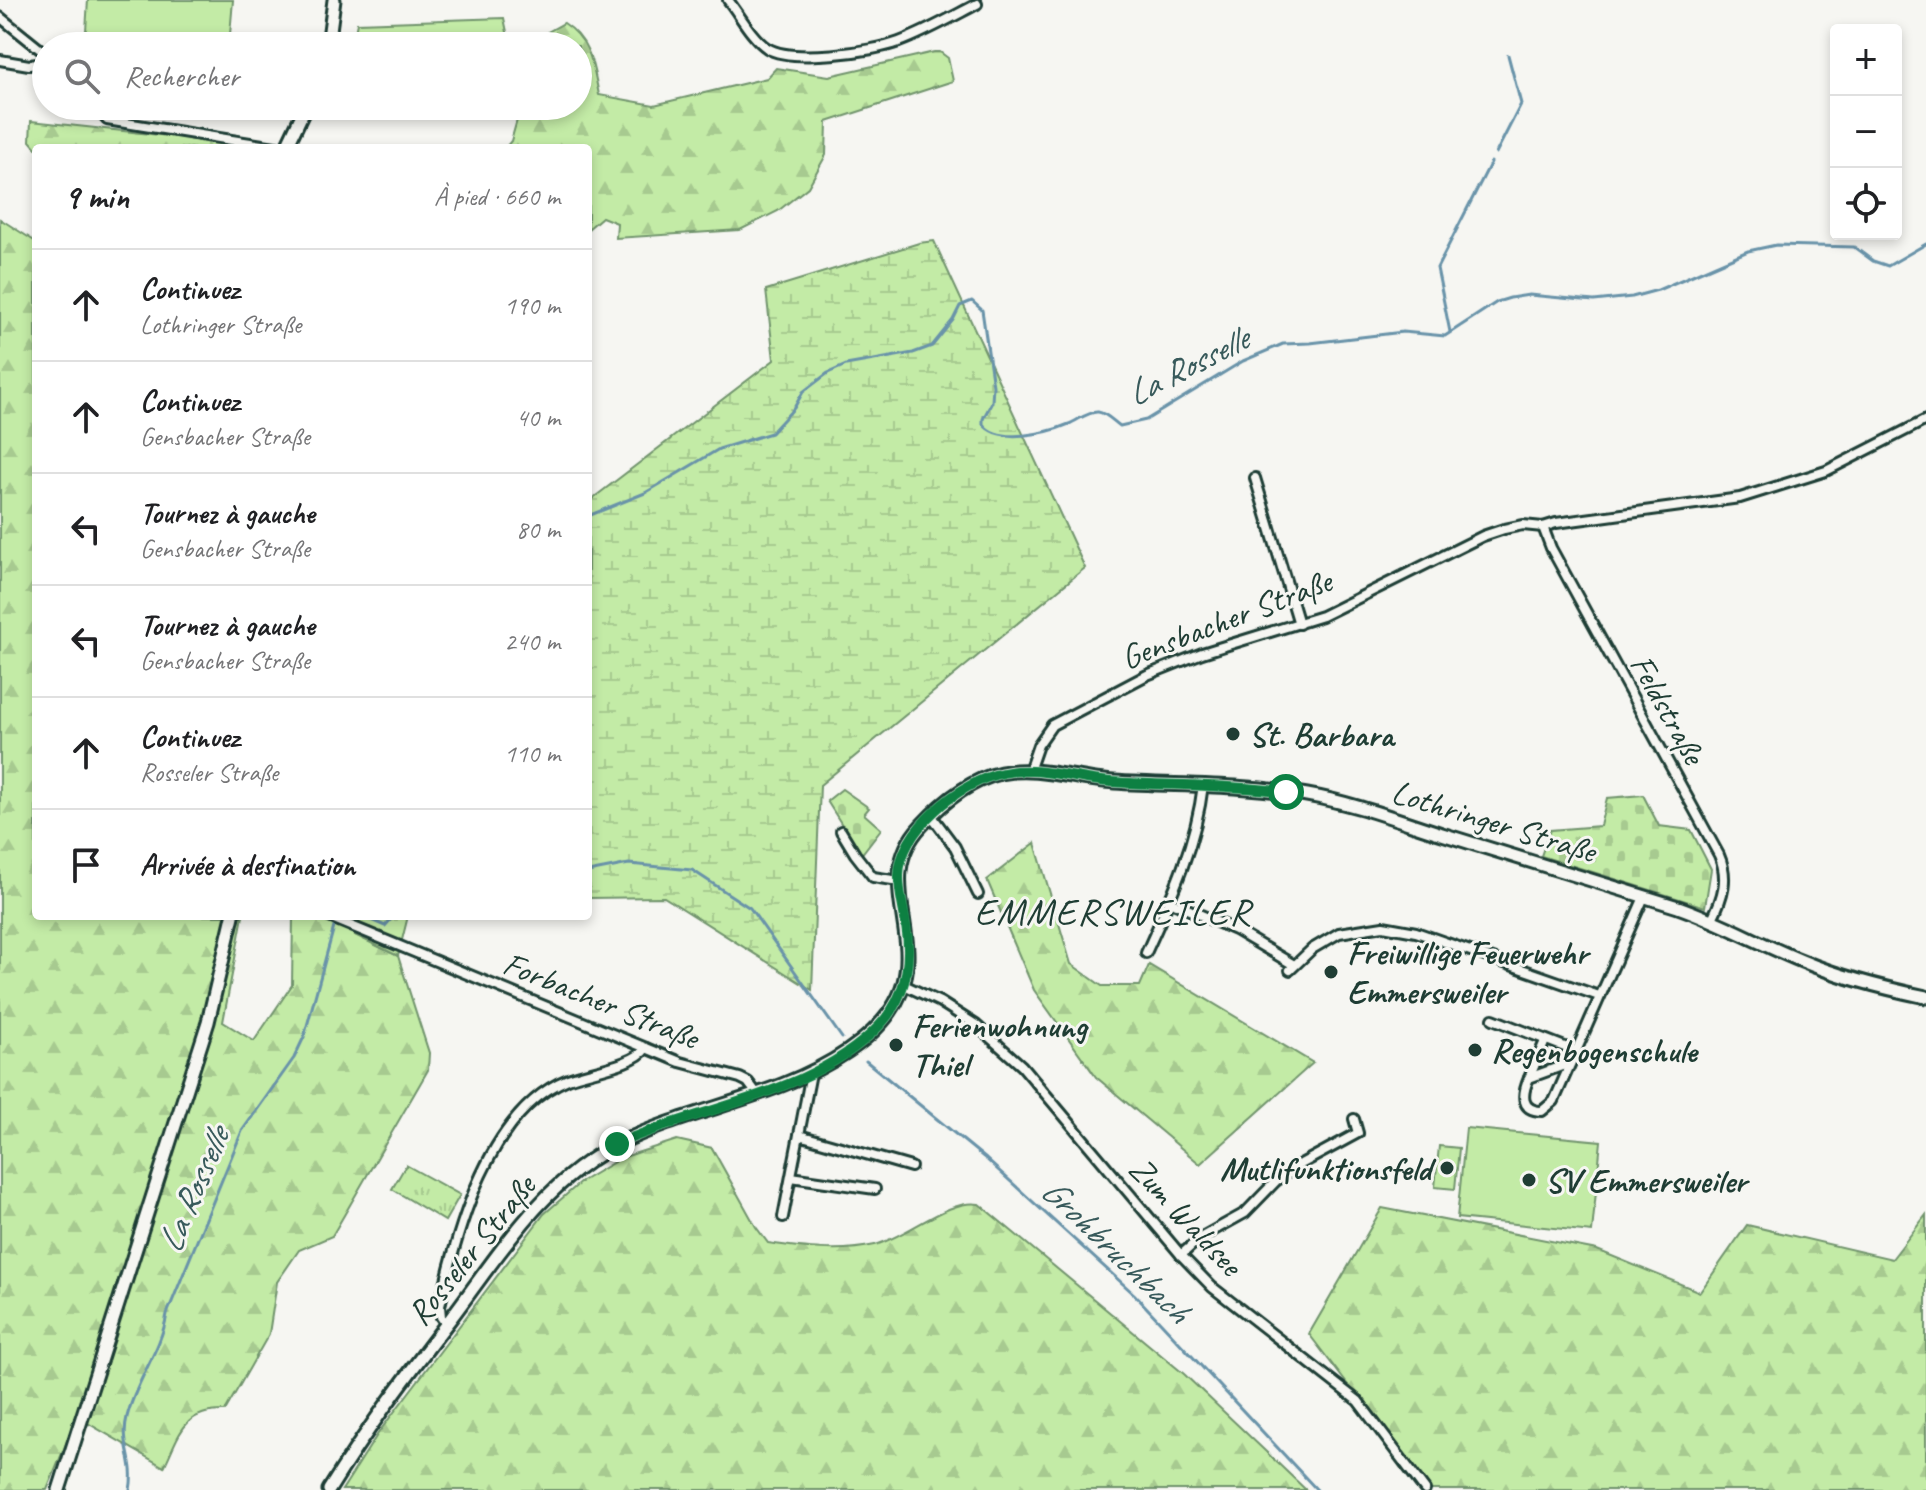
<!DOCTYPE html>
<html lang="fr">
<meta charset="utf-8">
<style>
body{margin:0;font-family:Caveat,sans-serif;background:#f2f2f2;color:#202124}
.controls{position:absolute;right:24px;top:24px;display:grid;overflow:hidden;border-radius:8px;box-shadow:0 4px 12px #0003}
.controls button{width:72px;height:72px;display:grid;place-items:center;padding:0;border:0;border-bottom:2px solid #e0e0e0;background:#fff;color:#202124;font:40px sans-serif}
.stop{position:absolute;width:24px;height:24px;margin:-18px;border:6px solid #0b8043;border-radius:50%;background:#fff}
.stop.end{background:#0b8043;border-color:#fff;box-shadow:0 2px 8px #0008}
.list{margin:0;padding:0;list-style:none}
h2{display:flex;justify-content:space-between;align-items:center;height:104px;margin:0;padding:0 32px;font-size:34px}
h2 small{font-size:26px;font-weight:400;color:#757577}
.list li{display:grid;grid-template-columns:52px 1fr auto;gap:24px;align-items:center;box-sizing:border-box;height:112px;padding:0 32px;border-top:2px solid #e0e0e0}
.list b{display:block;font-size:30px;white-space:nowrap}
.list p{margin:0;font-size:26px;white-space:nowrap;color:#757577}
.list em{font-size:26px;font-style:normal;color:#757577}
.icon{flex:none;width:44px;height:44px;fill:none;stroke:currentColor;stroke-width:2;stroke-linecap:round;stroke-linejoin:round}
.map{position:relative;flex:none;width:1926px;height:1490px;overflow:hidden}
.search{position:absolute;background:#fff;box-shadow:0 4px 12px #0003;left:32px;top:32px;width:560px;height:88px;display:flex;align-items:center;gap:20px;box-sizing:border-box;padding:0 28px;border-radius:44px;color:#757577;font-size:30px}
.panel{position:absolute;background:#fff;box-shadow:0 4px 12px #0003;left:32px;top:144px;width:560px;height:776px;border-radius:8px}
.map>svg:first-child{display:block}
.grass{fill:url(#grass-tufts);stroke:#71946d;stroke-width:2}
.forest{fill:url(#forest-firs);stroke:#71946d;stroke-width:2}
.wetland{fill:url(#wetland-marsh);stroke:#71946d;stroke-width:2}
.cemetery{fill:url(#cemetery-stones);stroke:#71946d;stroke-width:2}
.pitch{fill:#c3eba6;stroke:#71946d;stroke-width:2}
.lines{fill:none;stroke-linecap:round;stroke-linejoin:round}
.stream{stroke:#6993a9;stroke-width:3}
.minor-casing{stroke:#1f3d34;stroke-width:14}
.secondary-casing{stroke:#1f3d34;stroke-width:17}
.minor{stroke:#f6f6f2;stroke-width:8}
.secondary{stroke:#f6f6f2;stroke-width:11}
.route{stroke:#0b8043;stroke-width:10}
.poi-dot{fill:#1f3d34;stroke:#f6f6f2;stroke-width:3}
.labels{text-anchor:middle;dominant-baseline:central;stroke-width:6;stroke-linejoin:round;paint-order:stroke}
.street-label{font-size:34px;fill:#1f3d34;stroke:#f6f6f2}
.poi-label{font-size:34px;font-weight:bold;fill:#1f3d34;stroke:#f6f6f2;text-anchor:start}
.water-label{font-size:36px;font-style:italic;fill:#385a5b;stroke:#f6f6f2}
.quarter-label{font-size:38px;letter-spacing:2px;fill:#1f3d34;stroke:#f6f6f2}
</style>
<div class="map">
<svg width="1926" height="1490" viewBox="0 0 1926 1490">
<defs>
<pattern id="grass-tufts" width="24" height="20" patternUnits="userSpaceOnUse" patternTransform="scale(2)"><rect width="24" height="20" fill="#c3eba6"/><path d="M3 7l-1-3M5 7V3M7 7l1-3M15 17l-1-3M17 17v-4M19 17l1-3" fill="none" stroke="#a7ca90"/></pattern>
<pattern id="forest-firs" width="22" height="20" patternUnits="userSpaceOnUse" patternTransform="scale(2)"><rect width="22" height="20" fill="#c3eba6"/><path d="M5 1l3.5 6h-7zM16 11l3.5 6h-7z" fill="#a7ca90"/></pattern>
<pattern id="wetland-marsh" width="20" height="14" patternUnits="userSpaceOnUse" patternTransform="scale(2)"><rect width="20" height="14" fill="#c3eba6"/><path d="M1 5h8M5 5V1M11 12h8M15 12V8" fill="none" stroke="#a7ca90"/></pattern>
<pattern id="cemetery-stones" width="16" height="16" patternUnits="userSpaceOnUse" patternTransform="scale(2)"><rect width="16" height="16" fill="#c3eba6"/><path d="M2 7V4a2 2 0 0 1 4 0v3zM10 15v-3a2 2 0 0 1 4 0v3z" fill="#a7ca90"/></pattern>
</defs>
<rect width="100%" height="100%" fill="#f6f6f2"/>
<filter id="ink" filterUnits="userSpaceOnUse"><feTurbulence type="fractalNoise" baseFrequency=".0125" numOctaves="2"/><feDisplacementMap in="SourceGraphic" scale="16" xChannelSelector="R" yChannelSelector="G"/><feConvolveMatrix kernelMatrix="1 2 1 2 8 2 1 2 1" color-interpolation-filters="sRGB"/></filter>
<g filter="url(#ink)">
<!-- grass -->
<path class="grass" d="M 406,1165 L 460,1195 L 445,1221 L 392,1189 Z"/>
<!-- forest -->
<g class="forest">
<path d="M 564,23 C 591,40 593,66 599,95 L 654,105 L 767,78 L 776,68 L 829,76 L 934,52 L 940,52 L 948,58 L 953,81 L 827,122 L 826,155 L 808,187 L 778,211 L 740,230 L 616,238 L 617,223 L 602,217 L 588,229 L 588,148 L 505,148 L 511,141 L 521,106 L 578,106 L 578,46 L 537,46 L 539,37 Z"/>
<path d="M 31,121 L 243,144 L 252,148 L 36,148 L 30,141 Z"/>
<path d="M 0,219 L 36,242 L 36,916 L 243,916 L 223,1022 L 254,1041 L 292,985 L 293,916 L 360,916 L 355,935 L 398,956 L 429,1053 L 428,1070 L 332,1236 L 299,1250 L 277,1282 L 269,1334 L 225,1411 C 183,1410 180,1434 164,1467 L 77,1417 L 47,1490 L 0,1490 Z"/>
<path d="M 1035,843 L 1071,964 L 1102,986 L 1140,986 L 1149,965 L 1313,1063 L 1200,1164 L 1096,1077 L 1034,990 L 987,880 Z"/>
<path d="M 677,1140 L 712,1148 L 756,1227 L 768,1243 C 803,1248 840,1253 875,1245 C 907,1237 949,1198 979,1204 L 1184,1374 L 1306,1490 L 342,1490 L 379,1432 L 544,1214 L 582,1181 L 621,1158 Z"/>
<path d="M 1382,1208 L 1597,1250 L 1700,1292 L 1747,1225 L 1892,1259 L 1926,1215 L 1926,1490 L 1428,1490 L 1309,1334 Z"/>
</g>
<!-- wetland -->
<g class="wetland">
<path d="M 934,241 L 1085,568 L 820,785 L 812,990 L 664,897 L 588,898 L 588,502 L 774,360 L 766,290 L 919,243 Z"/>
<path d="M 360,916 L 408,916 L 398,956 L 355,935 Z"/>
</g>
<!-- cemetery -->
<g class="cemetery">
<path d="M 842,789 L 869,808 L 864,814 L 881,829 L 861,855 L 827,801 Z"/>
<path d="M 1643,795 L 1659,826 L 1691,830 L 1711,869 L 1705,907 L 1541,856 L 1550,830 L 1600,826 L 1607,798 Z"/>
</g>
<!-- pitch -->
<g class="pitch">
<path d="M 88,0 L 233,0 L 229,46 L 85,46 Z"/>
<path d="M 504,18 L 510,46 L 352,46 L 357,23 Z"/>
<path d="M 355,106 L 507,106 L 505,116 L 358,118 Z"/>
<path d="M 1466,1128 L 1601,1141 L 1592,1232 L 1457,1218 Z"/>
<path d="M 1439,1146 L 1459,1148 L 1455,1189 L 1435,1187 Z"/>
</g>
<g class="lines">
<!-- stream -->
<g class="stream">
<path d="M 1496,153 L 1521,104 L 1508,55"/>
<path d="M 1450,332 L 1437,268 L 1491,162"/>
<path d="M 588,516 L 645,493 L 719,449 L 771,433 L 794,408 L 803,392 L 828,373 L 846,365 L 913,353 L 932,346 L 953,320 L 960,306 L 972,301 L 982,310 L 993,386 L 992,402 L 983,419 L 983,424 C 998,445 1048,433 1069,424 C 1077,421 1089,411 1098,412 C 1106,413 1113,421 1120,426 L 1146,420 L 1243,361 L 1283,344 L 1310,343 L 1403,332 L 1445,336 L 1497,302 L 1510,298 L 1529,295 L 1594,301 L 1632,297 L 1658,290 L 1748,251 L 1776,245 L 1854,247 L 1873,261 L 1888,266 L 1926,244"/>
<path d="M 588,872 L 629,864 L 692,870 L 750,908 L 842,1038"/>
<path d="M 362,916 L 385,926 L 394,916"/>
<path d="M 866,1061 L 986,1159 L 1134,1294 L 1317,1490"/>
<path d="M 130,1490 C 136,1460 120,1444 127,1417 C 136,1380 161,1351 167,1314 L 242,1131 L 294,1058 L 304,1037 L 337,916"/>
</g>
<defs>
<g id="minor">
<path d="M 728,0 C 740,15 751,37 767,48 C 791,63 872,52 899,42 C 926,32 952,17 977,4"/>
<path d="M 0,17 L 46,54"/>
<path d="M 0,60 L 29,65 L 46,63"/>
<path d="M 95,106 L 107,120 L 281,148"/>
<path d="M 1255,478 L 1299,624"/>
<path d="M 1543,527 L 1551,548 L 1719,855 C 1729,878 1723,897 1712,919"/>
<path d="M 1029,771 L 1038,745 L 1052,725 L 1147,675 L 1202,653 L 1322,616 L 1483,536 L 1504,529 L 1523,525 L 1543,527 L 1556,523 L 1740,498 L 1826,471 L 1926,420"/>
<path d="M 931,815 L 955,847 L 978,894"/>
<path d="M 841,831 L 855,854 L 873,877 L 899,881"/>
<path d="M 1169,901 L 1235,930 L 1294,965"/>
<path d="M 327,916 L 680,1062 L 740,1078 L 748,1082 L 757,1094"/>
<path d="M 1146,953 C 1171,898 1196,845 1203,785"/>
<path d="M 1290,970 L 1312,949 L 1339,933 L 1383,926 L 1416,932 L 1599,996"/>
<path d="M 904,985 L 940,1002 L 976,1025 L 1022,1066 L 1181,1255 L 1212,1287 L 1358,1401 L 1425,1490"/>
<path d="M 1493,1019 L 1575,1051"/>
<path d="M 1570,1063 L 1529,1078 C 1522,1094 1520,1111 1542,1111 L 1554,1101 L 1644,897"/>
<path d="M 1529,1078 L 1545,1041"/>
<path d="M 799,1135 L 911,1167"/>
<path d="M 791,1177 L 875,1189"/>
<path d="M 783,1217 L 811,1073"/>
<path d="M 1181,1255 L 1200,1238 L 1245,1213 L 1276,1181 L 1288,1171 L 1358,1133 L 1354,1119"/>
<path d="M 446,1324 L 441,1317 L 440,1306 C 457,1229 489,1111 568,1079 C 588,1071 635,1065 646,1048"/>
</g>
<g id="secondary">
<path d="M 328,46 L 334,0"/>
<path d="M 286,148 L 306,106"/>
<path d="M 59,1490 L 208,1022 L 233,916"/>
<path d="M 329,1490 C 366,1430 408,1374 451,1318 C 500,1253 544,1180 620,1143 C 694,1107 779,1098 848,1051 C 968,970 857,895 921,826 C 942,803 970,780 1001,773 C 1037,765 1077,780 1114,782 C 1179,786 1243,784 1307,795 C 1353,803 1398,820 1442,834 C 1521,858 1599,883 1678,907 C 1721,922 1760,944 1802,961 C 1842,978 1883,988 1926,997"/>
</g>
</defs>
<!-- minor casing -->
<use href="#minor" class="minor-casing"/>
<!-- secondary casing -->
<use href="#secondary" class="secondary-casing"/>
<!-- minor -->
<use href="#minor" class="minor"/>
<!-- secondary -->
<use href="#secondary" class="secondary"/>
</g>
</g>
<g class="lines" filter="url(#ink)">
<!-- route -->
<path class="route" d="M 617,1144 C 699,1107 815,1094 879,1026 C 906,998 912,963 906,925 C 904,909 899,894 899,877 C 898,831 961,781 1003,773 C 1038,765 1076,780 1111,782 C 1169,786 1227,784 1286,792"/>
</g>
<!-- markers -->
<g class="poi-dot">
<circle cx="1233" cy="734" r="8"/>
<circle cx="1331" cy="972" r="8"/>
<circle cx="896" cy="1045" r="8"/>
<circle cx="1475" cy="1050" r="8"/>
<circle cx="1447" cy="1168" r="8"/>
<circle cx="1529" cy="1180" r="8"/>
</g>
<g class="labels">
<!-- street labels -->
<g class="street-label">
<text transform="translate(1226 619) rotate(-21)">Gensbacher Straße</text>
<text transform="translate(1668 709) rotate(61)">Feldstraße</text>
<text transform="translate(1494 821) rotate(17)">Lothringer Straße</text>
<text transform="translate(601 1000) rotate(22)">Forbacher Straße</text>
<text transform="translate(1186 1216) rotate(47)">Zum Waldsee</text>
<text transform="translate(471 1250) rotate(-51)">Rosseler Straße</text>
</g>
<!-- poi labels -->
<g class="poi-label">
<text x="1249" y="734">St. Barbara</text>
<text x="1347" y="952">Freiwillige Feuerwehr<tspan x="1347" dy="39">Emmersweiler</tspan></text>
<text x="912" y="1025">Ferienwohnung<tspan x="912" dy="39">Thiel</tspan></text>
<text x="1491" y="1050">Regenbogenschule</text>
<text x="1431" y="1168" text-anchor="end">Mutlifunktionsfeld</text>
<text x="1545" y="1180">SV Emmersweiler</text>
</g>
<!-- water labels -->
<g class="water-label">
<text transform="translate(1187 366) rotate(-27)">La Rosselle</text>
<text transform="translate(193 1190) rotate(-67)">La Rosselle</text>
<text transform="translate(1116 1250) rotate(44)">Grohbruchbach</text>
</g>
<!-- quarter labels -->
<g class="quarter-label">
<text x="1113" y="911">EMMERSWEILER</text>
</g>
</g>
</svg>
<div class="controls">
<button>+</button>
<button>−</button>
<button><svg class="icon" aria-label="locate" viewBox="0 0 24 24"><circle cx="12" cy="12" r="6"/><path d="M12 2v4M12 18v4M2 12h4M18 12h4"/></svg></button>
</div>
<div class="stop" style="left:1286px;top:792px"></div>
<div class="stop end" style="left:617px;top:1144px"></div>
<div class="search"><svg class="icon" aria-label="search" viewBox="0 0 24 24"><circle cx="10" cy="10" r="6"/><path d="M15 15l6 6"/></svg>Rechercher</div>
<section class="panel">
<h2>9 min<small>À pied · 660 m</small></h2>
<ul class="list">
<li><svg class="icon" aria-label="ahead" viewBox="0 0 24 24"><path d="M12 20V5M6 11l6-6 6 6"/></svg><div><b>Continuez</b><p>Lothringer Straße</p></div><em>190 m</em></li>
<li><svg class="icon" aria-label="ahead" viewBox="0 0 24 24"><path d="M12 20V5M6 11l6-6 6 6"/></svg><div><b>Continuez</b><p>Gensbacher Straße</p></div><em>40 m</em></li>
<li><svg class="icon" aria-label="left" viewBox="0 0 24 24"><path d="M17 20v-9H6M10 6l-5 5 5 5"/></svg><div><b>Tournez à gauche</b><p>Gensbacher Straße</p></div><em>80 m</em></li>
<li><svg class="icon" aria-label="left" viewBox="0 0 24 24"><path d="M17 20v-9H6M10 6l-5 5 5 5"/></svg><div><b>Tournez à gauche</b><p>Gensbacher Straße</p></div><em>240 m</em></li>
<li><svg class="icon" aria-label="ahead" viewBox="0 0 24 24"><path d="M12 20V5M6 11l6-6 6 6"/></svg><div><b>Continuez</b><p>Rosseler Straße</p></div><em>110 m</em></li>
<li><svg class="icon" aria-label="arrive" viewBox="0 0 24 24"><path d="M6 21V4h12l-3 4 3 4H6"/></svg><div><b>Arrivée à destination</b></div></li>
</ul>
</section>
</div>
